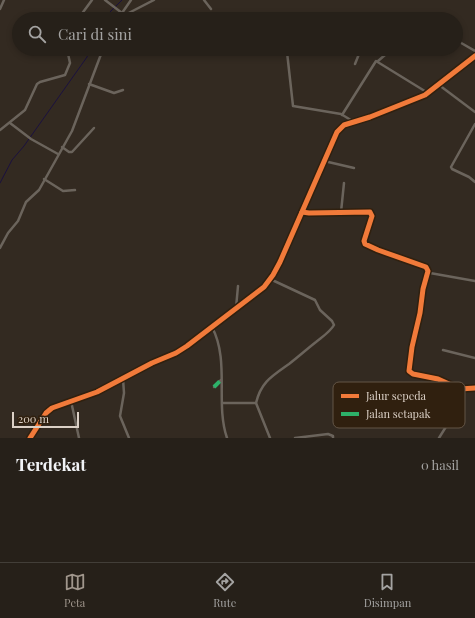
<!DOCTYPE html>
<html lang="id">
<style>
body{margin:0;font-family:"Playfair Display",serif;background:#322d26;color:#f1f3f6}
.scale{position:absolute;left:12px;bottom:10px;width:67px;box-sizing:border-box;padding-left:4px;border:2px solid #dbd0c6;border-top:0;font-size:11px;line-height:14px;white-space:nowrap;color:#dbd0c6;-webkit-text-stroke:3px #30200f;paint-order:stroke}
.list{margin:0;padding:0;list-style:none}
h2{display:flex;justify-content:space-between;align-items:center;height:52px;margin:0;padding:0 16px;font-size:17px}
h2 small{font-size:13px;font-weight:400;color:#a4a3a2}
.icon{flex:none;width:22px;height:22px;fill:none;stroke:currentColor;stroke-width:2;stroke-linecap:round;stroke-linejoin:round}
.map{position:relative;flex:none;width:475px;height:438px;overflow:hidden}
.search{position:absolute;background:#262019;box-shadow:0 2px 6px #0003;left:12px;right:12px;top:12px;height:44px;display:flex;align-items:center;gap:10px;box-sizing:border-box;padding:0 14px;border-radius:22px;color:#a4a3a2;font-size:15px}
.sheet{height:124px;background:#262019}
nav{display:flex;justify-content:space-around;align-items:center;box-sizing:border-box;height:56px;border-top:1px solid #423e38;background:#262019;font-size:11px;color:#a4a3a2}
nav a{display:grid;justify-items:center;gap:2px}
nav .on{color:#a0968c}
.map>svg:first-child{display:block}
.lines{fill:none;stroke-linecap:round;stroke-linejoin:round}
.stream{stroke:#1b113f;stroke-width:1}
.minor{stroke:#6b645c;stroke-width:2.5}
.tertiary{stroke:#6b645c;stroke-width:3}
.quiet{stroke:#2db169;stroke-width:4;stroke-dasharray:8 4;stroke-linecap:butt}
.cycleway-casing{stroke:#30200f;stroke-width:8}
.cycleway{stroke:#f17a3a;stroke-width:5}
.key{fill:#30200f;stroke:#635546;stroke-width:1}
.key-label{font-size:11px;fill:#dbd0c6}
</style>
<div class="map">
<svg width="475" height="438" viewBox="0 0 475 438">
<rect width="100%" height="100%" fill="#332a21"/>
<g class="lines">
<!-- stream -->
<g class="stream">
<path d="M 103,19 L 122,0"/>
<path d="M 0,183 L 12,160 L 24,146 L 87,57 L 90,49"/>
</g>
<!-- minor -->
<g class="minor">
<path d="M 105,0 L 122,13 L 119,19"/>
<path d="M 204,0 L 211,9"/>
<path d="M 0,9 L 4,0"/>
<path d="M 122,13 L 131,0"/>
<path d="M 119,18 L 154,0"/>
<path d="M 78,19 L 92,0"/>
<path d="M 456,40 L 475,51"/>
<path d="M 287,52 L 293,106 L 341,114 L 354,122"/>
<path d="M 378,61 L 392,49"/>
<path d="M 355,64 L 361,49"/>
<path d="M 89,84 L 114,93 L 123,90"/>
<path d="M 439,85 L 475,112"/>
<path d="M 342,115 L 376,61 L 428,93"/>
<path d="M 10,123 L 31,139 L 58,154"/>
<path d="M 475,124 L 451,167 L 452,169 L 469,177 L 475,182"/>
<path d="M 0,130 L 25,110 L 37,84 L 40,82 L 65,75 L 70,63 L 67,49"/>
<path d="M 62,147 L 69,152 L 72,152 L 94,128"/>
<path d="M 324,161 L 354,168"/>
<path d="M 44,179 L 63,191 L 75,190"/>
<path d="M 302,212 L 309,213 L 370,212 L 372,216 L 364,241 L 365,244 L 378,250 L 426,267 L 428,271 L 423,289 L 420,313 L 412,347 L 409,371 L 413,374 L 438,379 L 460,389 L 475,388"/>
<path d="M 341,212 L 344,183"/>
<path d="M 0,248 L 8,233 L 18,221 L 26,202 L 39,190 L 72,131 L 103,49"/>
<path d="M 427,274 L 430,273 L 475,281"/>
<path d="M 236,308 L 238,286"/>
<path d="M 212,327 C 230,361 215,403 227,438"/>
<path d="M 443,350 L 475,358"/>
<path d="M 123,379 L 124,393 L 120,416 L 129,438"/>
<path d="M 214,387 L 221,380"/>
<path d="M 71,401 L 79,438"/>
<path d="M 223,403 L 256,403 C 261,382 272,376 289,364 C 298,357 307,349 316,342 C 322,337 330,332 334,325 L 332,321 L 320,310 L 315,300 L 270,279"/>
<path d="M 256,403 L 270,438"/>
<path d="M 295,438 L 328,434 L 333,436 L 333,438"/>
<path d="M 439,438 L 457,409 L 460,389"/>
</g>
<!-- tertiary -->
<path class="tertiary" d="M 30,438 L 46,413 L 52,408 L 97,392 L 152,363 L 176,353 L 187,346 L 264,287 L 273,275 L 280,262 L 337,132 L 344,125 L 370,117 L 425,95 L 475,56"/>
<!-- quiet -->
<path class="quiet" d="M 214,387 L 221,380"/>
<defs>
<g id="cycleway">
<path d="M 302,212 L 309,213 L 370,212 L 372,216 L 364,241 L 365,244 L 378,250 L 426,267 L 428,271 L 423,289 L 420,313 L 412,347 L 409,371 L 413,374 L 438,379 L 460,389 L 475,388"/>
<path d="M 30,438 L 46,413 L 52,408 L 97,392 L 152,363 L 176,353 L 187,346 L 264,287 L 273,275 L 280,262 L 337,132 L 344,125 L 370,117 L 425,95 L 475,56"/>
</g>
</defs>
<!-- cycleway casing -->
<use href="#cycleway" class="cycleway-casing"/>
<!-- cycleway -->
<use href="#cycleway" class="cycleway"/>
</g>
<!-- legend -->
<rect x="333" y="382" width="132" height="46" rx="6" class="key"/>
<rect x="341" y="394" width="18" height="4" fill="#f17a3a"/>
<rect x="341" y="412" width="18" height="4" fill="#2db169"/>
<g class="key-label">
<text x="366" y="400">Jalur sepeda</text>
<text x="366" y="418">Jalan setapak</text>
</g>
</svg>
<div class="scale">200 m</div>
<div class="search"><svg class="icon" aria-label="search" viewBox="0 0 24 24"><circle cx="10" cy="10" r="6"/><path d="M15 15l6 6"/></svg>Cari di sini</div>
</div>
<section class="sheet">
<h2>Terdekat<small>0 hasil</small></h2>
<ul class="list">
</ul>
</section>
<nav>
<a class="on"><svg class="icon" aria-label="map" viewBox="0 0 24 24"><path d="M3 6l6-2 6 2 6-2v14l-6 2-6-2-6 2zM9 4v14M15 6v14"/></svg>Peta</a>
<a><svg class="icon" aria-label="directions" viewBox="0 0 24 24"><path d="M12 3l9 9-9 9-9-9zM9 14v-3h6M13 9l2 2-2 2"/></svg>Rute</a>
<a><svg class="icon" aria-label="saved" viewBox="0 0 24 24"><path d="M7 4h10v16l-5-4-5 4z"/></svg>Disimpan</a>
</nav>
